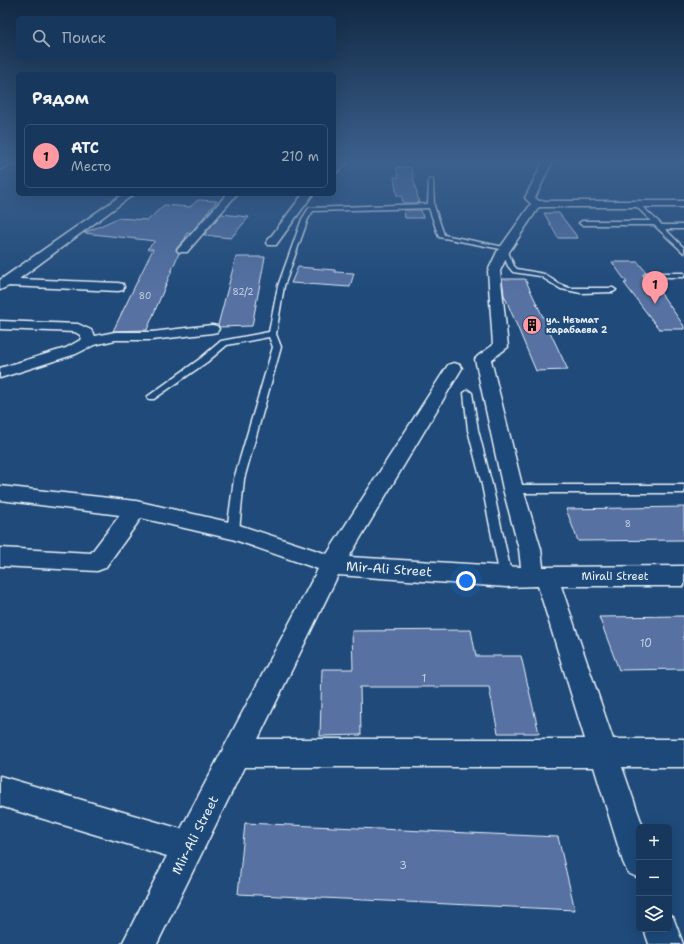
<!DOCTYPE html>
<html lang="ru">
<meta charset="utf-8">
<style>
body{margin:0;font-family:"Shantell Sans",sans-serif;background:#203f62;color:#f1f3f6}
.controls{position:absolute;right:12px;bottom:12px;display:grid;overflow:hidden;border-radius:6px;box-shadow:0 4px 16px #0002}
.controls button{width:36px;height:36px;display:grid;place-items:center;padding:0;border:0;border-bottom:1px solid #365272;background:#17385c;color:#f1f3f6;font:20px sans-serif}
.you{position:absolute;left:466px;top:581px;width:14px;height:14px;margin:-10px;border:3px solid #fff;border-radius:50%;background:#1a73e8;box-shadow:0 0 0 6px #1a73e833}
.badge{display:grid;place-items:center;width:26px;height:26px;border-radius:50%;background:#ff9aa2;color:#111;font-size:13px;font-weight:700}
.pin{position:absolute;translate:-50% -33px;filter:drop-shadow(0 1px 2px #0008)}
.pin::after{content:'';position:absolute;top:21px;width:14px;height:12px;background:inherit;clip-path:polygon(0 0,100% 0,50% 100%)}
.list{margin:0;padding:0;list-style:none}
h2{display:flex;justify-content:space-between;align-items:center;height:52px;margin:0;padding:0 16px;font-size:17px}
h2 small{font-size:13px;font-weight:400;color:#9eacbb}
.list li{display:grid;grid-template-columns:26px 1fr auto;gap:12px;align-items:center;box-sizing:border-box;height:64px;margin:0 8px 8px;padding:0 8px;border:1px solid #365272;border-radius:6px}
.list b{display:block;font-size:15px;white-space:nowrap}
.list p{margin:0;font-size:13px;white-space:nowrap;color:#9eacbb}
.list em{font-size:13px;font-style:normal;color:#9eacbb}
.icon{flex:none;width:22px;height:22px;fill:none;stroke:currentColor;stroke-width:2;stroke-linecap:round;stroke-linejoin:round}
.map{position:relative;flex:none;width:684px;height:944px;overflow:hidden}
.search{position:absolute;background:#17385c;box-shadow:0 4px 16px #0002;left:16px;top:16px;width:320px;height:44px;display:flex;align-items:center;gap:10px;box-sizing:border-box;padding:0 14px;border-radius:6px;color:#9eacbb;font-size:15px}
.panel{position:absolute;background:#17385c;box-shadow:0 4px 16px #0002;left:16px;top:72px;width:320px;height:124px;border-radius:6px}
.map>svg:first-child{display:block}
.building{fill:#5771a2;stroke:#e8f1f8}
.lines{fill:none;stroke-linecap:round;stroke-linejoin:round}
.service-casing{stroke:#e8f1f8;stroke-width:3}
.minor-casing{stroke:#e8f1f8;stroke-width:3}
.tertiary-casing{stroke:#e8f1f8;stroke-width:3}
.service{fill:#1f4a7a;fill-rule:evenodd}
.minor{fill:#1f4a7a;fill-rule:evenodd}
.tertiary{fill:#1f4a7a;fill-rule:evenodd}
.labels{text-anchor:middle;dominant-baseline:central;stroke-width:4;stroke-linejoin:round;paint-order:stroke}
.number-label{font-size:9px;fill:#c4d1e2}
.far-poi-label{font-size:9px;font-weight:bold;fill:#e8f1f8;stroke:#1f4a7a;text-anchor:start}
.street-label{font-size:11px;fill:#e8f1f8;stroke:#1f4a7a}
.near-number-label{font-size:11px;fill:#c4d1e2}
.near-street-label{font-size:13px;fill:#e8f1f8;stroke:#1f4a7a}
</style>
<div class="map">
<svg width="684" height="944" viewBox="0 0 684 944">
<rect width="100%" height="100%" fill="#1f4a7a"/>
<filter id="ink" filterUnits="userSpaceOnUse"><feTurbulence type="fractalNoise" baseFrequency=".025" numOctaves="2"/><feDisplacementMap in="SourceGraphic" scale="8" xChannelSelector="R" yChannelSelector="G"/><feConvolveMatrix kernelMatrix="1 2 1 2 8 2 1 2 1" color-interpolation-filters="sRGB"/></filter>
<g filter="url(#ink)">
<!-- building -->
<g class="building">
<path d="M 396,167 L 411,167 L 419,203 L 403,203 L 402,196 L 397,196 L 394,177 L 399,178 Z"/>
<path d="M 198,200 L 217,201 L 190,234 L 187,233 L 185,239 L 176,249 L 179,253 L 147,330 L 113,331 L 153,249 L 147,249 L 155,241 L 84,233 L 118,218 L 148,220 L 164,205 L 190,207 Z"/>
<path d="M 404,210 L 421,210 L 423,218 L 405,218 Z"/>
<path d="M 544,213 L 559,213 L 578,238 L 558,238 Z"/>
<path d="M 221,214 L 249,217 L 231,238 L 204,235 Z"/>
<path d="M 236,257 L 265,257 L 252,326 L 219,327 L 218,325 Z"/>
<path d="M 612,262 L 638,262 L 646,272 L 643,275 L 646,278 L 650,278 L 684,326 L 684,329 L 659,329 L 624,283 L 627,283 Z"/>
<path d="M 298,267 L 335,270 L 335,272 L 354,273 L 350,287 L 291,283 Z"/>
<path d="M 502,279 L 525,279 L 568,370 L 536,371 L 504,295 Z"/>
<path d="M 684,507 L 684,540 L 578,541 L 566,509 Z"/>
<path d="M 684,616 L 684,669 L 619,670 L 599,617 Z"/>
<path d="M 471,630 L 476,656 L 521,656 L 539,733 L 498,733 L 489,687 L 360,687 L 361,735 L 320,736 L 322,669 L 353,669 L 352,631 Z"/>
<path d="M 245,823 L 558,837 L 575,910 L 238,894 Z"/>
</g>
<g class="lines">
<defs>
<g id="service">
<path d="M 431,179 L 433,180 L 434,206 L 444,235 L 509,248 L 506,250 L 439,237 L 429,208 L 313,211 L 308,219 L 284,286 L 276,334 L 281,347 L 244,479 L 239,531 L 237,534 L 233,535 L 229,534 L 227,531 L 234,479 L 273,347 L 269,337 L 227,345 L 207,362 L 154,399 L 148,399 L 147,397 L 201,358 L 221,341 L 269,332 L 278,286 L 302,219 L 309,208 L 428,204 L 429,180 Z"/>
<path d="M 637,202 L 662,225 L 684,225 L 684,229 L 665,229 L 684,248 L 684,253 L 654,225 L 582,225 L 579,223 L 582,221 L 651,221 L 634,204 Z"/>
<path d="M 503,250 L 508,252 L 514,266 L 517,269 L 544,274 L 559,284 L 569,288 L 613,288 L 616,290 L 613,292 L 581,293 L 561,289 L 540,276 L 513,272 L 508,266 L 503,254 L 500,252 Z"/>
<path d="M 684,273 L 684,277 L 647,277 L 644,275 L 647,273 Z"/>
<path d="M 468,390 L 472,393 L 478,430 L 492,485 L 512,577 L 510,581 L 506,582 L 502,581 L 500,577 L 482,485 L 468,430 L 464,393 Z"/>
<path d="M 513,485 L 684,485 L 684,493 L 513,493 L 509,492 L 508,489 L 509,486 Z"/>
</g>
<g id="minor">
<path d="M 341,160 L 351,160 L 337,172 L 334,173 L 334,166 Z"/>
<path d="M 544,160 L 553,160 L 535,198 L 539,201 L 684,201 L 684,207 L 539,207 L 509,252 L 500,271 L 508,347 L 491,360 L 523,489 L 541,549 L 543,567 L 684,566 L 684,586 L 561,586 L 613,739 L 684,739 L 684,767 L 622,767 L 643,827 L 639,827 L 639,878 L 628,873 L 623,862 L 594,767 L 244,767 L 157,944 L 122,944 L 167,856 L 0,806 L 0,776 L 181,829 L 318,569 L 232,539 L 141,518 L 105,568 L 97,571 L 0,566 L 0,548 L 91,553 L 120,515 L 0,500 L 0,486 L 136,501 L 233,523 L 327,554 L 446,368 L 448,365 L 454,363 L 460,365 L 462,368 L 349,557 L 521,567 L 519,549 L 503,489 L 475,359 L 478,356 L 493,345 L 488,271 L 497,252 L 531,204 L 525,198 ZM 338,575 L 506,587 L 538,586 L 585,739 L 258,739 Z"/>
<path d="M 123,194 L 134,194 L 19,279 L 118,283 L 123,284 L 124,287 L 123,290 L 118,291 L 9,286 L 0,290 L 0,280 Z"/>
<path d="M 227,194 L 237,194 L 187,252 L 179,252 L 177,250 L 179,248 Z"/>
<path d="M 303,194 L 313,194 L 276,245 L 268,245 L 266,243 Z"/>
<path d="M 0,321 L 78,324 L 91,330 L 95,336 L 115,332 L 152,332 L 212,325 L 217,326 L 219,329 L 217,332 L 212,333 L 152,340 L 115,340 L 94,345 L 76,354 L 0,378 L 0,368 L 66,348 L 82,339 L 80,335 L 75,332 L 0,329 Z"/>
<path d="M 669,915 L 673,917 L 683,944 L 649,944 L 644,929 L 669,929 Z"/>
</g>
<path id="tertiary" d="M 4,160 L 18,160 L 18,162 L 0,169 L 0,162 Z"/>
</defs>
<!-- service casing -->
<use href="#service" class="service-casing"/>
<!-- minor casing -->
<use href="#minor" class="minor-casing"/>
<!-- tertiary casing -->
<use href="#tertiary" class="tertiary-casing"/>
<!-- service -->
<use href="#service" class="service"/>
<!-- minor -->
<use href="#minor" class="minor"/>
<!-- tertiary -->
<use href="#tertiary" class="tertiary"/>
</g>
</g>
<!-- sky -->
<linearGradient id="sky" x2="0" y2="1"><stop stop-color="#112943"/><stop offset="0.55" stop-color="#3c608d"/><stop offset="1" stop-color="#3c608d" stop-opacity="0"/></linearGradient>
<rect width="684" height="293" fill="url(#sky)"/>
<!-- icons -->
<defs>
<symbol id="building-disc" viewBox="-11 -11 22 22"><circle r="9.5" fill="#ff9aa2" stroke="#1f4a7a"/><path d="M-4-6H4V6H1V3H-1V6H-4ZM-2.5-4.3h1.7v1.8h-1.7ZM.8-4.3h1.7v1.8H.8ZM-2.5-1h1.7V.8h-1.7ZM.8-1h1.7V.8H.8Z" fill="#111"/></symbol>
</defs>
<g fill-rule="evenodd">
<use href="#building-disc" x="521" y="314" width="22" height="22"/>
</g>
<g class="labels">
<!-- number labels -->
<g class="number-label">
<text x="243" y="292">82/2</text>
<text x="145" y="296">80</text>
<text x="628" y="524">8</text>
</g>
<!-- far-poi labels -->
<g class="far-poi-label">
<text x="546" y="320">ул. Неъмат<tspan x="546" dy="10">карабаева 2</tspan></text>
</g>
<!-- street labels -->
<g class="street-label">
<text x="615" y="576">Mirali Street</text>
</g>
<!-- near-number labels -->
<g class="near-number-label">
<text x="646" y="643">10</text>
<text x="424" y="678">1</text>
<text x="403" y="865">3</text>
</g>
<!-- near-street labels -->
<g class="near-street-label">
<text transform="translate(389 569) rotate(4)">Mir-Ali Street</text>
<text transform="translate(195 835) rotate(-63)">Mir-Ali Street</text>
</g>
</g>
</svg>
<div class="controls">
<button>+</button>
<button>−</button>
<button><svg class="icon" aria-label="layers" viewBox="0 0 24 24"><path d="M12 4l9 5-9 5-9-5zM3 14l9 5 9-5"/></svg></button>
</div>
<div class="you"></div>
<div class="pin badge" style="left:655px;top:304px">1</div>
<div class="search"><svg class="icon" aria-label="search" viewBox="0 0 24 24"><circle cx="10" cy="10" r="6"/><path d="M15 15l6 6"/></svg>Поиск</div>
<section class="panel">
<h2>Рядом<small></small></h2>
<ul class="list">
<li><span class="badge">1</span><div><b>АТС</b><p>Место</p></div><em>210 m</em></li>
</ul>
</section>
</div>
